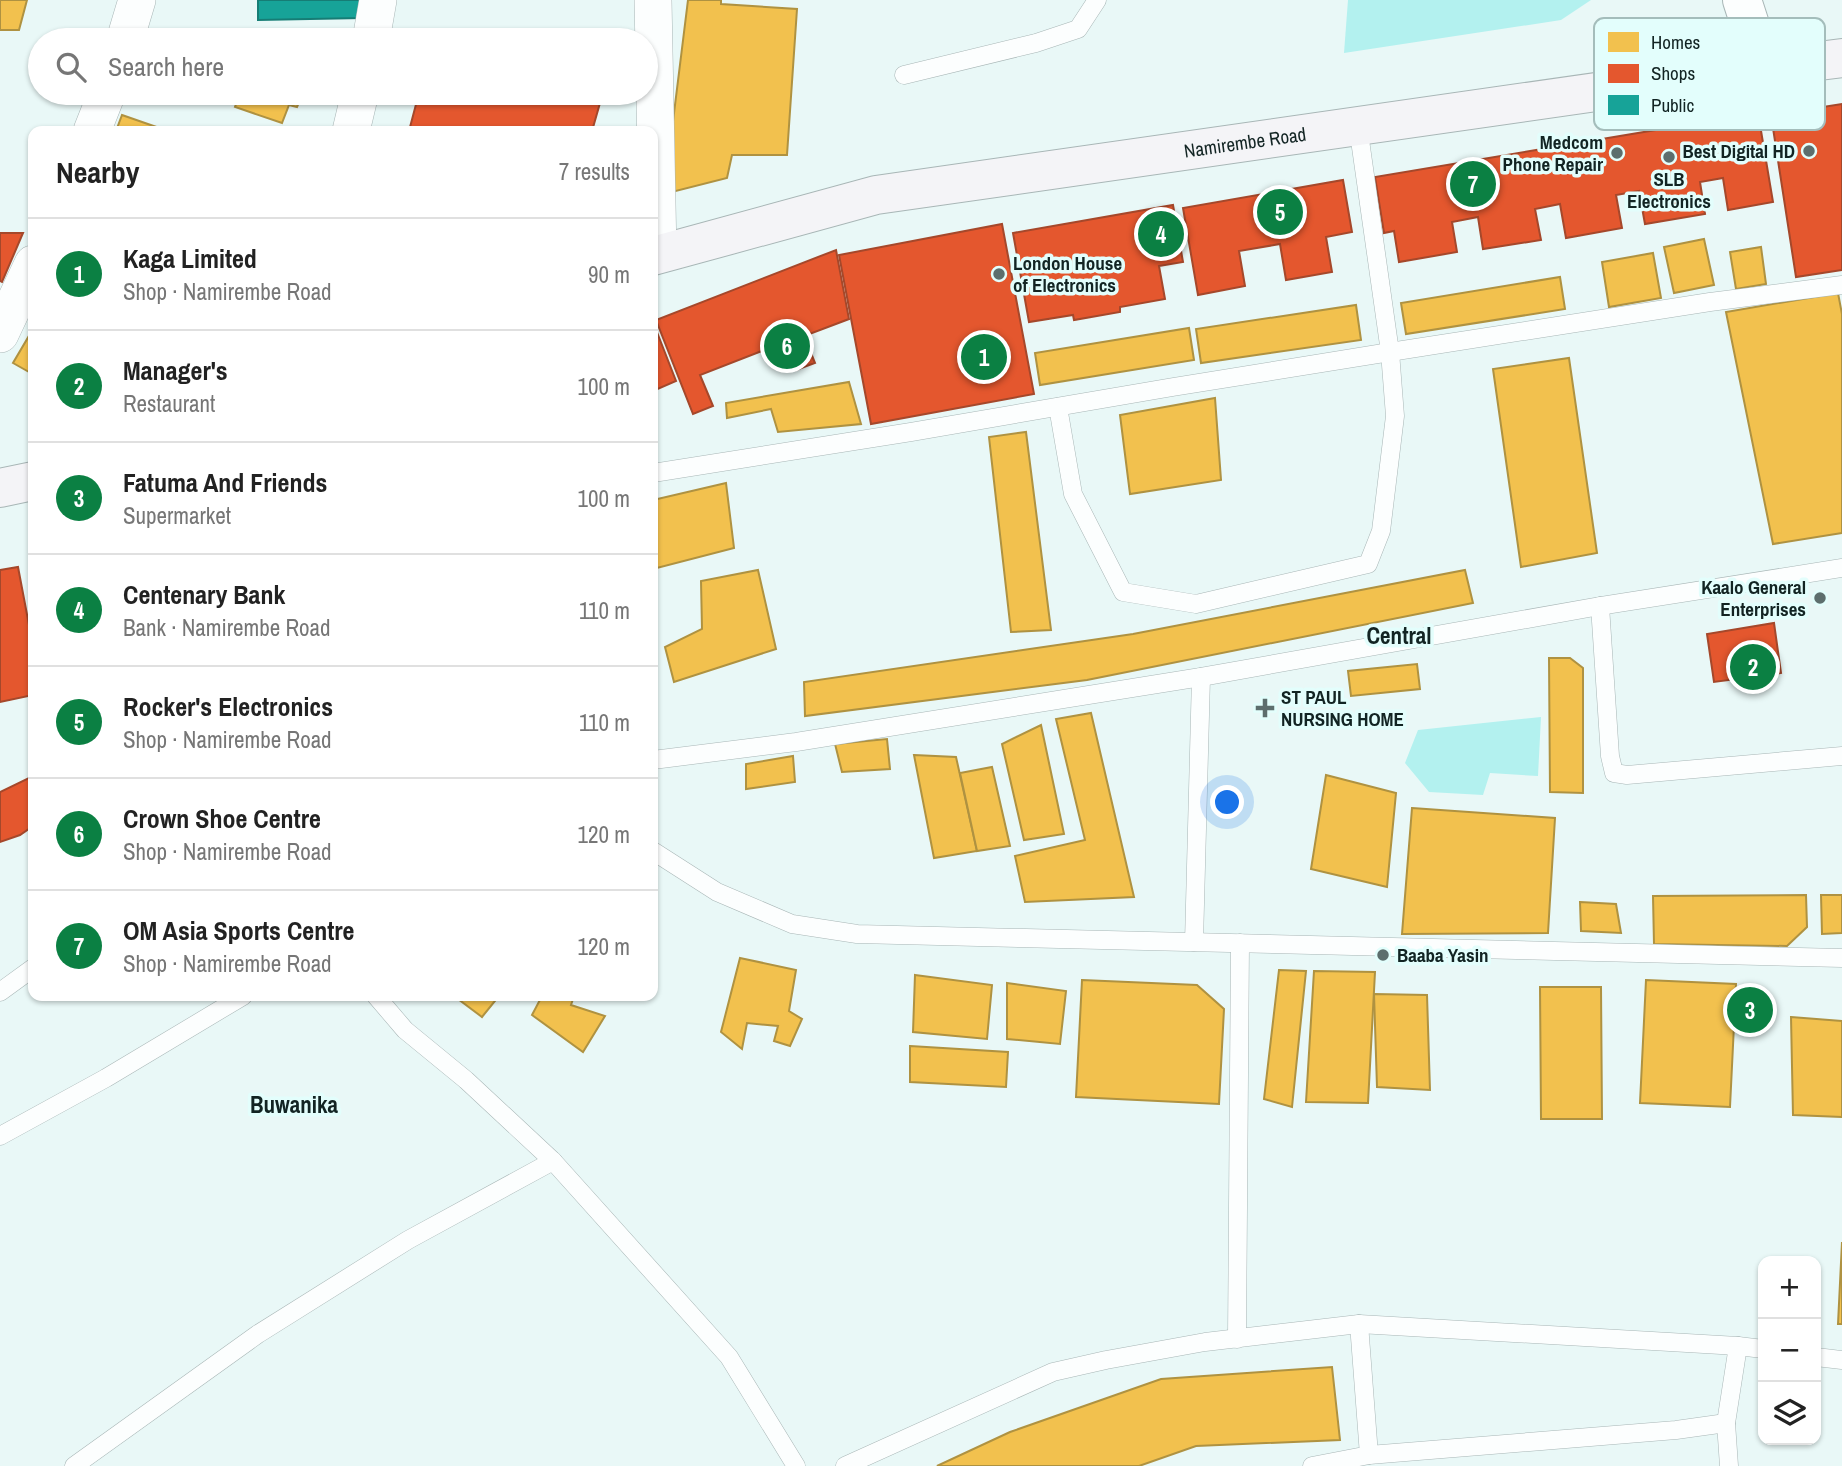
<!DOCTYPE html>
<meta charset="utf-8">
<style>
body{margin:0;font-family:"Archivo Narrow",sans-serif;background:#f6f6f6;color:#222}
.controls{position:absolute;right:21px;bottom:21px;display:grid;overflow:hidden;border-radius:14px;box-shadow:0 2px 5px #0004}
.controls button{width:63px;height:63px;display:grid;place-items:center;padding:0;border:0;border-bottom:2px solid #e0e0e0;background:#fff;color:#222;font:35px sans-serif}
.you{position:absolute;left:1228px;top:803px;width:24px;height:24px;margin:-18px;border:5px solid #fff;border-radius:50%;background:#1a73e8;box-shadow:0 0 0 10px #1a73e833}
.badge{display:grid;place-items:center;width:46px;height:46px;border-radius:50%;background:#0b8043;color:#fff;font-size:23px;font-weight:700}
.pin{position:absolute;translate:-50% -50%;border:4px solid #fff;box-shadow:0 2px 7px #0006}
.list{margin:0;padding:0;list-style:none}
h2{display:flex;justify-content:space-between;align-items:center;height:91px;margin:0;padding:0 28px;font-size:30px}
h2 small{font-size:23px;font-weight:400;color:#767676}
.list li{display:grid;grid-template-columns:46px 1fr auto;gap:21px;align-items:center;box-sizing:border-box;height:112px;padding:0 28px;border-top:2px solid #e0e0e0}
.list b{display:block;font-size:26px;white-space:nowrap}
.list p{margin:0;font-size:23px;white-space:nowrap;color:#767676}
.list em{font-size:23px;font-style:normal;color:#767676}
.icon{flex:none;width:38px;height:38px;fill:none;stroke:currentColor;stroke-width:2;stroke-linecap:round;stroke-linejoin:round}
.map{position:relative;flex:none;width:1842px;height:1466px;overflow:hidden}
.search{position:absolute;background:#fff;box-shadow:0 2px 5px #0004;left:28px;top:28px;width:630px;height:77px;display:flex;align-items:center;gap:18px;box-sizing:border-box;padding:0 24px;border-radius:38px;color:#767676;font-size:26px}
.panel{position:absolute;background:#fff;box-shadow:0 2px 5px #0004;left:28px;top:126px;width:630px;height:875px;border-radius:14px}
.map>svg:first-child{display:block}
.green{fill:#b3f1ef}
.homes{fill:#f2c14e;stroke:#af9241;stroke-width:2}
.shops{fill:#e4572e;stroke:#a5482b;stroke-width:2}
.public{fill:#17a398;stroke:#167d75;stroke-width:2}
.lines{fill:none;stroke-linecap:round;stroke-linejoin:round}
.service-casing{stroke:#a8b6b6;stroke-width:19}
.minor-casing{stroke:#a8b6b6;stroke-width:38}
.tertiary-casing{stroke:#a8b6b6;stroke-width:40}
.secondary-casing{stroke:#a8b6b6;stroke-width:40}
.service{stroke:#fcfefe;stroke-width:18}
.minor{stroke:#fcfefe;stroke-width:37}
.tertiary{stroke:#fcfefe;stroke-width:38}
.secondary{stroke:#f4f4f7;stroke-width:38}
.poi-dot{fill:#5d6e6d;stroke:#e3fefc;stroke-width:2.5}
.labels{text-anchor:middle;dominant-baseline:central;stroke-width:7;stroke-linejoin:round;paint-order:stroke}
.street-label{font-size:19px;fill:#122423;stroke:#e3fefc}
.poi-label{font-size:19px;font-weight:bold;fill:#122423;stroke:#e3fefc;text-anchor:end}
.quarter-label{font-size:23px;font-weight:bold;fill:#122423;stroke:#e3fefc}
.key{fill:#e3fefc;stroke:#a4bdbb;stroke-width:2}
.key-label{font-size:19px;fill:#122423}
</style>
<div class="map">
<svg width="1842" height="1466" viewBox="0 0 1842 1466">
<rect width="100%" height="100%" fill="#e9f8f7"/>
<!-- green -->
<g class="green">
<path d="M 1348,0 L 1591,0 L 1561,20 L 1344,53 Z"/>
<path d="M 1541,717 L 1538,776 L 1490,773 L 1483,795 L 1429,792 L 1405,763 L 1418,730 Z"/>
</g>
<!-- homes -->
<g class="homes">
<path d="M 0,0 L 27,0 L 19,30 L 0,30 Z"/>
<path d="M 688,0 L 721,0 L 721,4 L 797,9 L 787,155 L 732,155 L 727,178 L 664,194 Z"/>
<path d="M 240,93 L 303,93 L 297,107 L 289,105 L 282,123 L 235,107 Z"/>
<path d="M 122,115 L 168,131 L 116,131 Z"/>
<path d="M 1704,239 L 1714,285 L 1674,293 L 1664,247 Z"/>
<path d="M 1761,247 L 1766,284 L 1736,289 L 1730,252 Z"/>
<path d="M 1653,253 L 1661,298 L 1609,307 L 1602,262 Z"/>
<path d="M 1560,277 L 1565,309 L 1406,334 L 1401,303 Z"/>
<path d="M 1838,293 L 1842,314 L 1842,533 L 1773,544 L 1726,312 Z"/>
<path d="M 1356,305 L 1361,340 L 1201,363 L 1196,329 Z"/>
<path d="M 1189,328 L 1194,360 L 1040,385 L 1035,353 Z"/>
<path d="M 33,329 L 33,366 L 29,372 L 13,363 Z"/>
<path d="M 1569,358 L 1597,553 L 1521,567 L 1493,369 Z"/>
<path d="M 849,382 L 861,424 L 778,432 L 771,409 L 727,418 L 726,403 Z"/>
<path d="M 1215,398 L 1221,480 L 1130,494 L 1120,415 Z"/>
<path d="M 1026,432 L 1051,630 L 1011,632 L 989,437 Z"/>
<path d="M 726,483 L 734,548 L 653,569 L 653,500 Z"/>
<path d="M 758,570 L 776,649 L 674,682 L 665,647 L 702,629 L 701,581 Z"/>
<path d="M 1465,570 L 1473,603 L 1087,680 L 805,716 L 804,682 L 1133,634 Z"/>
<path d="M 1549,658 L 1570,658 L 1583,668 L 1583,793 L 1550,792 Z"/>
<path d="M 1417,664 L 1420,689 L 1351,696 L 1348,671 Z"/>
<path d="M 1091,713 L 1134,897 L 1025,902 L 1015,856 L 1085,840 L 1056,719 Z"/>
<path d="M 1041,725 L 1064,834 L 1024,840 L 1002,744 Z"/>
<path d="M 887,739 L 890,769 L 842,772 L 835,744 Z"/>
<path d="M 914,755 L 956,757 L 977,851 L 934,858 Z"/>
<path d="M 793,756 L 795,782 L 746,789 L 746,764 Z"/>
<path d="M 992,767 L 1010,846 L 977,851 L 960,773 Z"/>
<path d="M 1326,775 L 1396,793 L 1387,887 L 1311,869 Z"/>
<path d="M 1412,808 L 1555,818 L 1548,933 L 1402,934 Z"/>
<path d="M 1806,895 L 1807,927 L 1787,946 L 1654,944 L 1653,896 Z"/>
<path d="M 1821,895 L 1842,895 L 1842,933 L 1822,934 Z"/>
<path d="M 1580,902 L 1616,904 L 1621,933 L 1581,931 Z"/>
<path d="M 740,958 L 796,970 L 789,1011 L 802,1019 L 790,1046 L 774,1041 L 778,1026 L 747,1023 L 742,1049 L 721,1032 Z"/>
<path d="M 1279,970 L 1306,971 L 1292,1107 L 1264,1099 Z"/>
<path d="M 1314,971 L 1375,972 L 1368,1103 L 1306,1102 Z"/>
<path d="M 915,975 L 992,985 L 987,1039 L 913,1032 Z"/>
<path d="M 1082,980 L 1197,985 L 1224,1009 L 1219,1104 L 1076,1097 Z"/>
<path d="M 1646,980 L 1736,984 L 1730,1107 L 1640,1103 Z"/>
<path d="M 1007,983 L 1066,991 L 1060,1044 L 1007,1039 Z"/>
<path d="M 1540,987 L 1601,987 L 1602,1119 L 1541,1119 Z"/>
<path d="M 1374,994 L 1427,995 L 1430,1090 L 1377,1087 Z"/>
<path d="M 454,996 L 499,996 L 482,1017 Z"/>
<path d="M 542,996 L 574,996 L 571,1005 L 605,1016 L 583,1052 L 532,1015 Z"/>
<path d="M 1791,1017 L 1842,1021 L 1842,1117 L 1793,1115 Z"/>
<path d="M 910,1046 L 1008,1052 L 1006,1087 L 910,1082 Z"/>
<path d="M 1842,1242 L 1842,1324 L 1838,1324 Z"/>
<path d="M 1332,1367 L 1340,1440 L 1196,1446 L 1139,1466 L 937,1466 L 1010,1432 L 1161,1379 Z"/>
</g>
<!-- shops -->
<g class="shops">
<path d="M 419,93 L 552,93 L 600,103 L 592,131 L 409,131 Z"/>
<path d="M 1842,104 L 1842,270 L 1796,277 L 1771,115 Z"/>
<path d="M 1758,113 L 1773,202 L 1728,210 L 1723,178 L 1700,182 L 1705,214 L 1645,224 L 1639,191 L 1616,195 L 1622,228 L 1566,238 L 1560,204 L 1535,209 L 1541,240 L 1483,249 L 1478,217 L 1452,222 L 1457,252 L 1399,262 L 1394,231 L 1384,233 L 1375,177 Z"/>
<path d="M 1343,180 L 1352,232 L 1326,237 L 1332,272 L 1286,280 L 1280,244 L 1239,251 L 1245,286 L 1198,295 L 1183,208 Z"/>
<path d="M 1173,205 L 1183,262 L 1159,266 L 1165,299 L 1120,307 L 1120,312 L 1074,320 L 1073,315 L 1029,322 L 1013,233 Z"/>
<path d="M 1002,224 L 1034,394 L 871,424 L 839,255 Z"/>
<path d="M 0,233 L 23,233 L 2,282 L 0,281 Z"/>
<path d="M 836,250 L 849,319 L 804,336 L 815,363 L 796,370 L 785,342 L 700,375 L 713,406 L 693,414 L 656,320 Z"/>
<path d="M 653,322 L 676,381 L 653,391 Z"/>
<path d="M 18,567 L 33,646 L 33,695 L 0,702 L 0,570 Z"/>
<path d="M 1774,623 L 1781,673 L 1714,682 L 1707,634 Z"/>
<path d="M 33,776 L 33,826 L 20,835 L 0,842 L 0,792 Z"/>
</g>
<!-- public -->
<path class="public" d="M 258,0 L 362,0 L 362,18 L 258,20 Z"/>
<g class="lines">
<defs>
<g id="service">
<path d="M 904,75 L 1036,43 L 1078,29 L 1097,0"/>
<path d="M 1058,407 L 1073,494 L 1123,592 L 1196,604 L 1368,564 L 1381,531 L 1395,416 L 1390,352 L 1358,126"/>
<path d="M 653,473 L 911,432 L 1173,387 L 1390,352 L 1710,302 L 1842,285"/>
<path d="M 1600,606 L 1610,756 L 1614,773 L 1627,775 L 1842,756"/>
<path d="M 653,760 L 796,742 L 1201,677 L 1600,606 L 1842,568"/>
<path d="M 653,851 L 717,892 L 792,924 L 857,934 L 1842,958"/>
<path d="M 1194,942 L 1201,677"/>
<path d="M 0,992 L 33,968"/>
<path d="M 376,996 L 405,1030 L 466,1080 L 553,1161 L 729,1357 L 796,1466"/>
<path d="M 0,1136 L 106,1078 L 243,996"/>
<path d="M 1237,1339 L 1240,943"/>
<path d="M 1816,1357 L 1842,1360"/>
<path d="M 1726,1423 L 1729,1466"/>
<path d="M 1369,1455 L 1676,1430 L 1726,1423 L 1738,1346"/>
<path d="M 74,1466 L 258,1334 L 408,1240 L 553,1161"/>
<path d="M 845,1466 L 1053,1372 L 1106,1360 L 1205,1342 L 1359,1324 L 1738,1346 L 1763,1349"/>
<path d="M 1312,1466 L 1369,1455 L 1359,1324"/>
</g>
<g id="minor">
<path d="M 653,0 L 658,254"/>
<path d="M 125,40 L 137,0"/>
<path d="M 371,40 L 378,0"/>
<path d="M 92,131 L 107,93"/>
<path d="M 351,131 L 360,93"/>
<path d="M 0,334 L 33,264"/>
</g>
<path id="tertiary" d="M 1742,0 L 1764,68"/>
<g id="secondary">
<path id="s1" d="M 653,256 L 876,195 L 1764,68 L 1842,58"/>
<path d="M 0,488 L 33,481"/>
</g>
</defs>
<!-- service casing -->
<use href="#service" class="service-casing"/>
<!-- minor casing -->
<use href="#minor" class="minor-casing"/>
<!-- tertiary casing -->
<use href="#tertiary" class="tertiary-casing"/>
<!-- secondary casing -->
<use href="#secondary" class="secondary-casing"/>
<!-- service -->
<use href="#service" class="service"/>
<!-- minor -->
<use href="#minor" class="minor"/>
<!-- tertiary -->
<use href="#tertiary" class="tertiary"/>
<!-- secondary -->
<use href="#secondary" class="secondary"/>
</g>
<!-- markers -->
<g class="poi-dot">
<circle cx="1809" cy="151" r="7"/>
<circle cx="1617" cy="153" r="7"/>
<circle cx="1669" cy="157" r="7"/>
<circle cx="999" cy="274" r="7"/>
<circle cx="1820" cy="598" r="7"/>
<path d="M1261.5 697.5h7v7h7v7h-7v7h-7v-7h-7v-7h7z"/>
<circle cx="1383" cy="955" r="7"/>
</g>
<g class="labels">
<!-- street labels -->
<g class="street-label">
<text stroke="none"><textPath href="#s1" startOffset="604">Namirembe Road</textPath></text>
</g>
<!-- poi labels -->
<g class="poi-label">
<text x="1603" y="142">Medcom<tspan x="1603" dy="22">Phone Repair</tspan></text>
<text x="1795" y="151">Best Digital HD</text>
<text x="1669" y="179" text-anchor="middle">SLB<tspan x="1669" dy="22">Electronics</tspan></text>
<text x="1013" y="263" text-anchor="start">London House<tspan x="1013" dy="22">of Electronics</tspan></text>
<text x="1806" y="587">Kaalo General<tspan x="1806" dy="22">Enterprises</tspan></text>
<text x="1281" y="697" text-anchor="start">ST PAUL<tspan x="1281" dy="22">NURSING HOME</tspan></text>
<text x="1397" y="955" text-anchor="start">Baaba Yasin</text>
</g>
<!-- quarter labels -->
<g class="quarter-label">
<text x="1399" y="635">Central</text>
<text x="294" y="1104">Buwanika</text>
</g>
</g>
<!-- legend -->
<rect x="1594" y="18" width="231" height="112" rx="10" class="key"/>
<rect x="1608" y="32" width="31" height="20" fill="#f2c14e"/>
<rect x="1608" y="64" width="31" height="19" fill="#e4572e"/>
<rect x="1608" y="95" width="31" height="20" fill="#17a398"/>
<g class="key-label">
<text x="1651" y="49">Homes</text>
<text x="1651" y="80">Shops</text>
<text x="1651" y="112">Public</text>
</g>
</svg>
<div class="controls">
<button>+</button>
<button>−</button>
<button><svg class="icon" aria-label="layers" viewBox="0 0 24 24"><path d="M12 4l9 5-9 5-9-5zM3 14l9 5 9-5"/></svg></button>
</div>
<div class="you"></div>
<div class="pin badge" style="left:984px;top:357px">1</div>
<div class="pin badge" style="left:1753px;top:667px">2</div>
<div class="pin badge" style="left:1750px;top:1010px">3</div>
<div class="pin badge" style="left:1161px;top:234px">4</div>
<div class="pin badge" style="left:1280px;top:212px">5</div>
<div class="pin badge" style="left:787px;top:346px">6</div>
<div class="pin badge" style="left:1473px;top:184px">7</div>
<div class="search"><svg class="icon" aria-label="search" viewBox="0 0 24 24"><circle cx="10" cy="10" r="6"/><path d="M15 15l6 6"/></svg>Search here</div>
<section class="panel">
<h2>Nearby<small>7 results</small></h2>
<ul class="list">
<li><span class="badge">1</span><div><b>Kaga Limited</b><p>Shop · Namirembe Road</p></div><em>90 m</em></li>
<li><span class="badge">2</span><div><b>Manager's</b><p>Restaurant</p></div><em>100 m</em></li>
<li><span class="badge">3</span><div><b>Fatuma And Friends</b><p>Supermarket</p></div><em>100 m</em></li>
<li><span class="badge">4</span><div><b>Centenary Bank</b><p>Bank · Namirembe Road</p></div><em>110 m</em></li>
<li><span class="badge">5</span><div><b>Rocker's Electronics</b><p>Shop · Namirembe Road</p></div><em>110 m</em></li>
<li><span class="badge">6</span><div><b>Crown Shoe Centre</b><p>Shop · Namirembe Road</p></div><em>120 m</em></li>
<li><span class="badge">7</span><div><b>OM Asia Sports Centre</b><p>Shop · Namirembe Road</p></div><em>120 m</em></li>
</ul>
</section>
</div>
